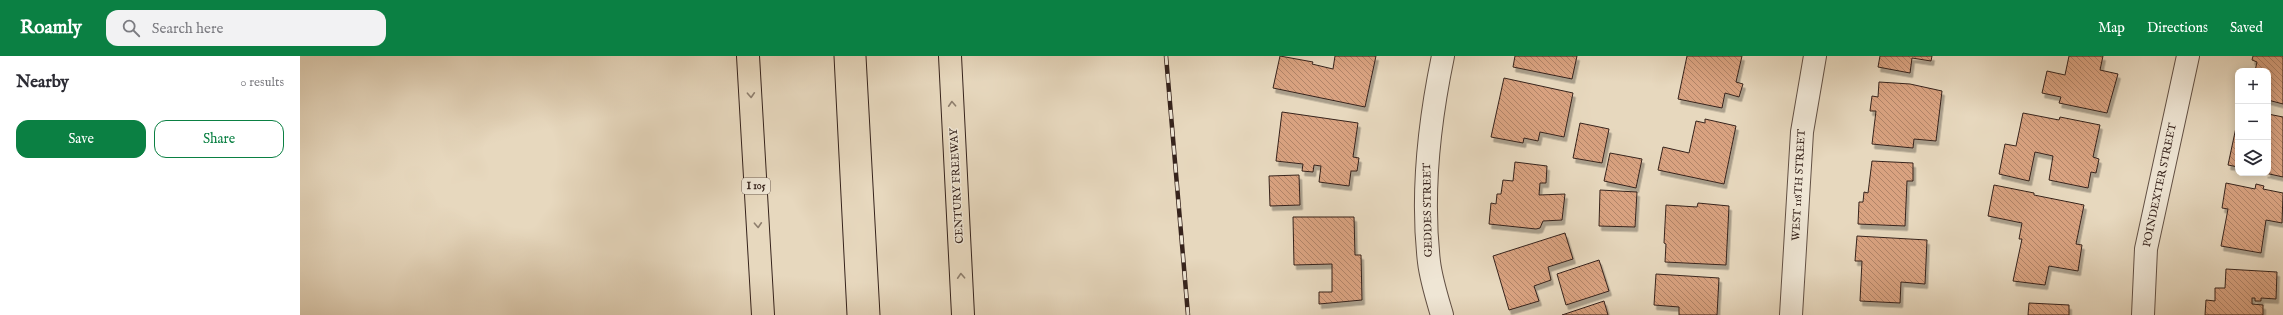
<!DOCTYPE html>
<meta charset="utf-8">
<style>
body{margin:0;font-family:"IM FELL English",serif;background:#f2f2f3;color:#2b2b33}
.controls{position:absolute;right:12px;top:12px;display:grid;overflow:hidden;border-radius:8px;box-shadow:0 2px 10px #0003}
.controls button{width:36px;height:36px;display:grid;place-items:center;padding:0;border:0;border-bottom:1px solid #e1e1e2;background:#fff;color:#2b2b33;font:20px sans-serif}
.list{margin:0;padding:0;list-style:none}
h2{display:flex;justify-content:space-between;align-items:center;height:52px;margin:0;padding:0 16px;font-size:17px}
h2 small{font-size:13px;font-weight:400;color:#7c7c81}
.actions{display:flex;gap:8px;padding:12px 16px}
.actions a{flex:1;padding:9px 0;border:1px solid #0b8043;border-radius:12px;text-align:center;font-size:14px;color:#0b8043}
.actions .main{background:#0b8043;color:#fff}
.icon{flex:none;width:22px;height:22px;fill:none;stroke:currentColor;stroke-width:2;stroke-linecap:round;stroke-linejoin:round}
.map{position:relative;flex:none;width:1983px;height:259px;overflow:hidden}
header{display:flex;align-items:center;gap:24px;box-sizing:border-box;height:56px;padding:0 20px;background:#0b8043;color:#fff}
header strong{font-size:19px}
nav{display:flex;gap:22px;margin-inline-start:auto;font-size:14px}
.search{width:280px;height:36px;background:#f2f2f3;display:flex;align-items:center;gap:10px;box-sizing:border-box;padding:0 14px;border-radius:12px;color:#7c7c81;font-size:15px}
main{display:flex}
aside{flex:1;background:#fff}
.map>svg:first-child{display:block}
.building{fill:url(#building-back-hatch);stroke:#36231c;filter:url(#shadow)}
.lines{fill:none;stroke-linecap:round;stroke-linejoin:round}
.street-casing{stroke:#625044;stroke-width:24}
.highway-casing{stroke:#36231c;stroke-width:24}
.street{stroke:#efe6d5;stroke-width:22}
.highway{stroke:#e7d8be;stroke-width:22}
.tram{stroke:#36231c;stroke-width:1}
.rail-casing{stroke:#36231c;stroke-width:4.5}
.rail{stroke:#efe6d5;stroke-width:3;stroke-dasharray:9;stroke-linecap:butt}
.oneway{stroke:#8e7e6d}
.labels{text-anchor:middle;dominant-baseline:central;stroke-width:3;stroke-linejoin:round;paint-order:stroke}
.shield{fill:#efe6d5;stroke:#6e5e54;stroke-width:1}
.shield-label{font-size:10px;font-weight:bold;fill:#36231c}
.street-label{font-size:11px;fill:#36231c;stroke:#efe6d5}
</style>
<header>
<strong>Roamly</strong>
<div class="search"><svg class="icon" aria-label="search" viewBox="0 0 24 24"><circle cx="10" cy="10" r="6"/><path d="M15 15l6 6"/></svg>Search here</div>
<nav><a>Map</a><a>Directions</a><a>Saved</a></nav>
</header>
<main>
<aside>
<h2>Nearby<small>0 results</small></h2>
<ul class="list">
</ul>
<div class="actions"><a class="main">Save</a><a>Share</a></div>
</aside>
<div class="map">
<svg width="1983" height="259" viewBox="0 0 1983 259">
<defs>
<pattern id="building-back-hatch" width="6" height="6" patternUnits="userSpaceOnUse"><rect width="6" height="6" fill="#d9a280"/><path d="M-1 5l2 2M0 0l6 6M5-1l2 2" fill="none" stroke="#b18468"/></pattern>
<filter id="shadow"><feDropShadow dx="2.5" dy="4.5" stdDeviation="0" flood-color="#0004"/></filter>
</defs>
<rect width="100%" height="100%" fill="#e7d8be"/>
<filter id="stains"><feTurbulence type="fractalNoise" baseFrequency=".005" numOctaves="4"/><feColorMatrix values="0 0 0 0 .2 0 0 0 0 .09 0 0 0 0 .02 0 0 0 .5 -.17"/></filter>
<radialGradient id="worn" r=".72"><stop offset=".6" stop-color="#630" stop-opacity="0"/><stop offset="1" stop-color="#630" stop-opacity=".3"/></radialGradient>
<!-- building -->
<g class="building">
<path d="M 980,0 L 1013,6 L 1012,8 L 1033,13 L 1035,0 L 1076,0 L 1065,51 L 973,32 Z"/>
<path d="M 1215,0 L 1277,0 L 1272,23 L 1213,11 Z"/>
<path d="M 1387,0 L 1442,0 L 1436,26 L 1443,28 L 1439,41 L 1425,37 L 1422,52 L 1378,43 Z"/>
<path d="M 1580,0 L 1632,0 L 1631,5 L 1612,2 L 1610,17 L 1578,11 Z"/>
<path d="M 1769,0 L 1803,0 L 1800,14 L 1818,18 L 1807,57 L 1759,47 L 1761,41 L 1742,37 L 1747,15 L 1765,19 Z"/>
<path d="M 1953,0 L 1983,0 L 1983,48 L 1968,44 L 1968,15 L 1955,15 L 1957,6 L 1952,4 Z"/>
<path d="M 1204,22 L 1273,37 L 1264,81 L 1240,76 L 1238,85 L 1224,82 L 1223,87 L 1191,81 Z"/>
<path d="M 1579,26 L 1610,28 L 1642,35 L 1636,85 L 1614,83 L 1613,92 L 1572,88 L 1576,55 L 1570,55 L 1572,40 L 1578,41 Z"/>
<path d="M 982,56 L 1058,67 L 1053,101 L 1059,102 L 1057,115 L 1051,115 L 1049,130 L 1019,126 L 1021,110 L 1014,109 L 1013,116 L 1002,115 L 1003,108 L 976,105 Z"/>
<path d="M 1723,57 L 1759,64 L 1760,61 L 1800,69 L 1793,101 L 1799,103 L 1796,117 L 1791,116 L 1788,132 L 1749,124 L 1753,100 L 1735,96 L 1729,125 L 1699,118 L 1705,88 L 1716,90 Z"/>
<path d="M 1968,58 L 1983,61 L 1983,121 L 1965,117 L 1968,117 Z"/>
<path d="M 1938,62 L 1938,111 L 1928,109 Z"/>
<path d="M 1405,63 L 1436,70 L 1424,128 L 1358,114 L 1363,91 L 1389,97 L 1396,65 L 1405,67 Z"/>
<path d="M 1280,67 L 1309,73 L 1302,107 L 1273,102 Z"/>
<path d="M 1310,97 L 1342,103 L 1336,132 L 1304,125 Z"/>
<path d="M 1572,105 L 1613,107 L 1613,125 L 1607,125 L 1605,170 L 1558,168 L 1559,146 L 1563,146 L 1564,136 L 1568,137 Z"/>
<path d="M 1215,106 L 1247,110 L 1246,127 L 1240,127 L 1239,139 L 1265,138 L 1262,164 L 1243,165 L 1240,172 L 1236,173 L 1189,168 L 1191,147 L 1196,148 L 1197,138 L 1201,138 L 1203,124 L 1213,125 Z"/>
<path d="M 999,119 L 1000,149 L 970,150 L 969,120 Z"/>
<path d="M 1926,127 L 1955,133 L 1956,128 L 1964,130 L 1963,133 L 1983,137 L 1982,167 L 1966,164 L 1961,197 L 1921,190 L 1928,153 L 1922,152 Z"/>
<path d="M 1694,129 L 1734,137 L 1734,139 L 1784,149 L 1776,188 L 1782,189 L 1778,215 L 1749,210 L 1745,229 L 1713,225 L 1722,183 L 1719,183 L 1722,167 L 1688,160 Z"/>
<path d="M 1300,134 L 1337,136 L 1335,171 L 1299,170 Z"/>
<path d="M 1398,147 L 1429,150 L 1426,209 L 1365,206 L 1366,188 L 1364,187 L 1366,149 L 1397,151 Z"/>
<path d="M 993,161 L 1054,161 L 1055,199 L 1061,199 L 1062,244 L 1019,248 L 1019,236 L 1032,236 L 1032,208 L 994,209 Z"/>
<path d="M 1265,177 L 1273,203 L 1248,211 L 1251,224 L 1234,230 L 1239,245 L 1209,254 L 1193,200 Z"/>
<path d="M 1557,180 L 1627,184 L 1625,228 L 1601,226 L 1600,247 L 1560,245 L 1562,205 L 1555,205 Z"/>
<path d="M 1299,204 L 1309,235 L 1266,249 L 1257,218 Z"/>
<path d="M 1926,213 L 1977,216 L 1976,243 L 1961,242 L 1961,245 L 1955,245 L 1955,242 L 1952,242 L 1952,248 L 1963,249 L 1963,259 L 1905,259 L 1906,244 L 1915,245 L 1915,232 L 1925,232 Z"/>
<path d="M 1356,218 L 1419,222 L 1417,259 L 1379,259 L 1379,251 L 1354,249 Z"/>
<path d="M 1304,245 L 1308,259 L 1262,259 Z"/>
<path d="M 1729,247 L 1769,249 L 1769,259 L 1728,259 Z"/>
</g>
<g class="lines">
<defs>
<g id="street">
<path d="M 1142,259 C 1137,242 1131,223 1129,206 C 1121,137 1129,67 1143,0"/>
<path d="M 1491,259 L 1502,76 L 1515,0"/>
<path d="M 1843,259 L 1846,193 L 1888,0"/>
</g>
<g id="highway">
<path d="M 448,0 L 463,259"/>
<path d="M 650,0 L 663,259"/>
</g>
</defs>
<!-- street casing -->
<use href="#street" class="street-casing"/>
<!-- highway casing -->
<use href="#highway" class="highway-casing"/>
<!-- street -->
<use href="#street" class="street"/>
<!-- highway -->
<use href="#highway" class="highway"/>
<!-- tram -->
<g class="tram">
<path d="M 534,0 L 547,259"/>
<path d="M 566,0 L 580,259"/>
</g>
<defs>
<path id="rail" d="M 866,0 L 888,259"/>
</defs>
<!-- rail casing -->
<use href="#rail" class="rail-casing"/>
<!-- rail -->
<use href="#rail" class="rail"/>
</g>
<!-- one-way arrows -->
<defs><path id="oneway-chevron" d="M-2-3.5L2.5 0L-2 3.5" fill="none" stroke-width="1.6" stroke-linecap="round" stroke-linejoin="round"/></defs>
<g class="oneway">
<use href="#oneway-chevron" transform="translate(451 39) rotate(87)"/>
<use href="#oneway-chevron" transform="translate(652 48) rotate(-93)"/>
<use href="#oneway-chevron" transform="translate(458 169) rotate(87)"/>
<use href="#oneway-chevron" transform="translate(661 220) rotate(-93)"/>
</g>
<g class="labels">
<!-- shield labels -->
<rect class="shield" x="442" y="122" width="28" height="16" rx="3"/>
<g class="shield-label">
<text x="456" y="130">I 105</text>
</g>
<!-- street labels -->
<g class="street-label">
<text transform="translate(1499 129) rotate(-87)">WEST 118TH STREET</text>
<text transform="translate(1860 129) rotate(-78)">POINDEXTER STREET</text>
<text transform="translate(657 130) rotate(-93)">CENTURY FREEWAY</text>
<text transform="translate(1128 154) rotate(-91)">GEDDES STREET</text>
</g>
</g>
<rect width="100%" height="100%" filter="url(#stains)"/>
<rect width="100%" height="100%" fill="url(#worn)"/>
</svg>
<div class="controls">
<button>+</button>
<button>−</button>
<button><svg class="icon" aria-label="layers" viewBox="0 0 24 24"><path d="M12 4l9 5-9 5-9-5zM3 14l9 5 9-5"/></svg></button>
</div>
</div>
</main>
